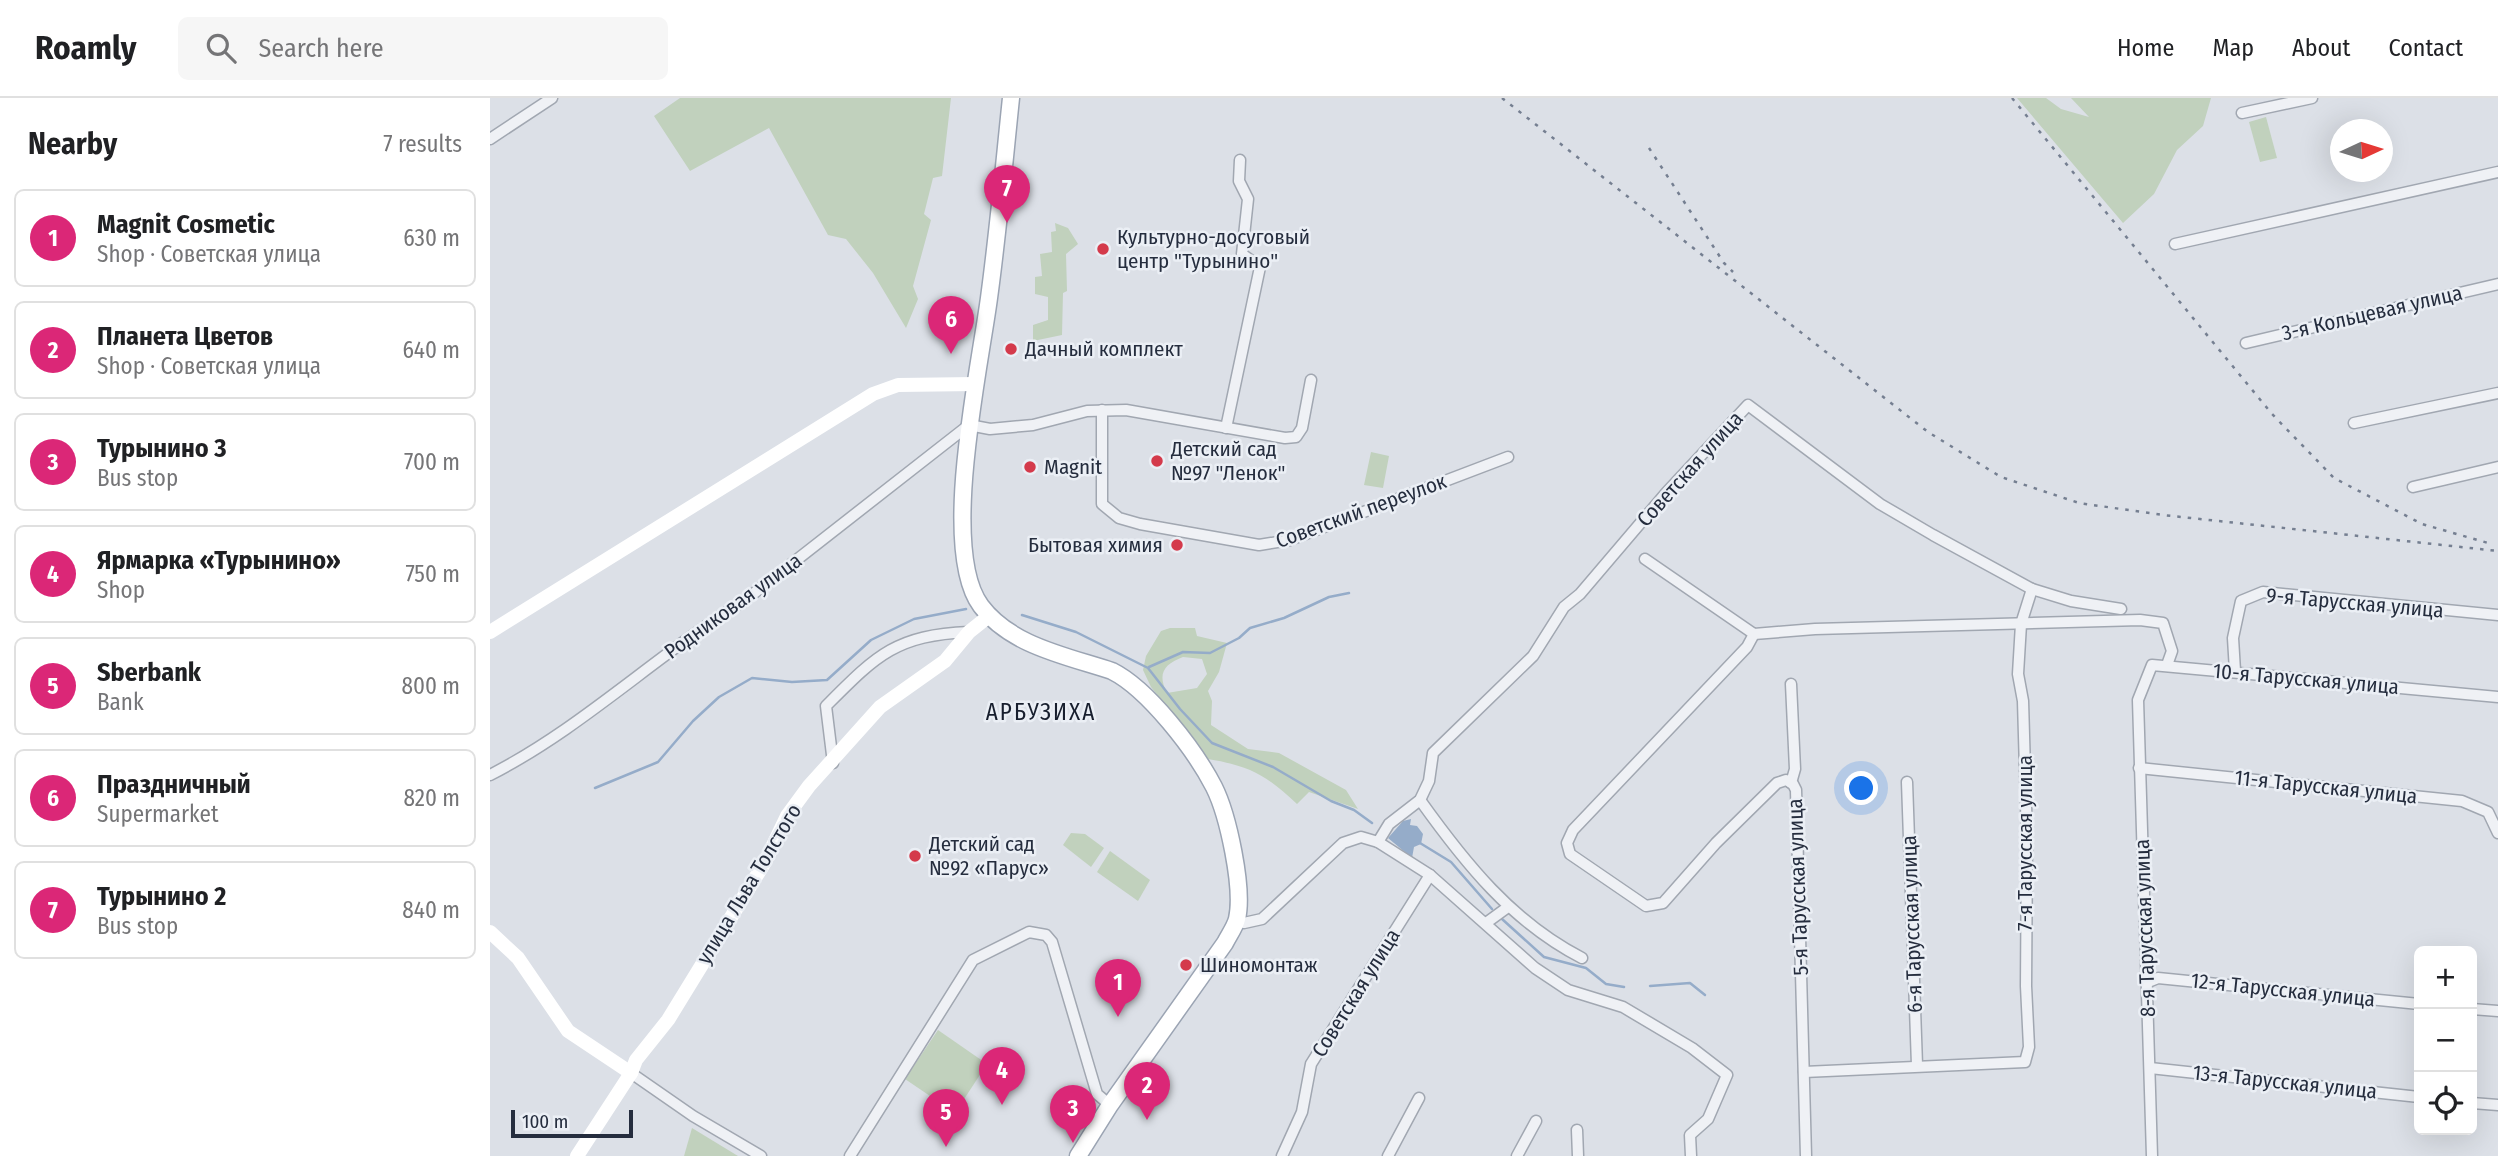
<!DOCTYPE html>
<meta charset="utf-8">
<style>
body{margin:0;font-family:"Fira Sans Condensed",sans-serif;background:#f6f6f6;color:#202124}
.controls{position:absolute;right:21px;bottom:21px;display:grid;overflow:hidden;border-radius:10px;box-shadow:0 7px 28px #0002}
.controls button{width:63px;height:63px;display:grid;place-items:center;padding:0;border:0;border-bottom:2px solid #e0e0e0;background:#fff;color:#202124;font:35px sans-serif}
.compass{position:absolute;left:1840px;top:21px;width:63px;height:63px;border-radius:50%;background:#fff;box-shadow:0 7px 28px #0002;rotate:86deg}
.scale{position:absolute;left:21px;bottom:18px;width:122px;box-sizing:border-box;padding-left:7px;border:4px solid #252d3e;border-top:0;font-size:19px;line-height:24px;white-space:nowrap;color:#252d3e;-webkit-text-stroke:5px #ebeff5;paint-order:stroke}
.you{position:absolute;left:1372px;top:691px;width:24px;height:24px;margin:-18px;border:5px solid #fff;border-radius:50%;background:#1a73e8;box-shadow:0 0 0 10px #1a73e833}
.badge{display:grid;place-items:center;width:46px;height:46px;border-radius:50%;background:#db2777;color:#fff;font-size:23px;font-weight:700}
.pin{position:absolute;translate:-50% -58px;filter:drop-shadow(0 2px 4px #0008)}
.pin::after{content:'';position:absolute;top:37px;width:24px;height:21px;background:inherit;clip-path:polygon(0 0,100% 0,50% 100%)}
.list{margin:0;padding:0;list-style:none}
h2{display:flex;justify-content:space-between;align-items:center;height:91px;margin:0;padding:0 28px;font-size:30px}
h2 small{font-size:23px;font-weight:400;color:#757577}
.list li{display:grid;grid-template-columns:46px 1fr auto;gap:21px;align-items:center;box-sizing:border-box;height:98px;margin:0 14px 14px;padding:0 14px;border:2px solid #e0e0e0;border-radius:10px}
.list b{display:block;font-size:26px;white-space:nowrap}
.list p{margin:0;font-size:23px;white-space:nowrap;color:#757577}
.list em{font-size:23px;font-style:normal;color:#757577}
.icon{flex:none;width:38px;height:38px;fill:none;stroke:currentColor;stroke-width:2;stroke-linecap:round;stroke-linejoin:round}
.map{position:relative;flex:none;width:2008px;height:1058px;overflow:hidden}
header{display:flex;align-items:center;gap:42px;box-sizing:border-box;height:98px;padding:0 35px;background:#fff;border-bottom:2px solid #e0e0e0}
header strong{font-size:33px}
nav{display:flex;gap:38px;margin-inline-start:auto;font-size:24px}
.search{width:490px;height:63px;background:#f6f6f6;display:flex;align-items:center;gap:18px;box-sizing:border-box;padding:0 24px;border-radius:10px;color:#757577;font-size:26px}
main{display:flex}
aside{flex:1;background:#fff}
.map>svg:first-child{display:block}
.green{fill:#c1d1bd;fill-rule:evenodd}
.water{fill:#95acc9}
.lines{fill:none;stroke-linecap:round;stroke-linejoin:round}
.stream{stroke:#95acc9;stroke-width:2.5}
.street-casing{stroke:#a1a7b1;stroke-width:13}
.primary-casing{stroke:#9ba4b3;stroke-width:19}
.street{stroke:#eff1f5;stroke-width:10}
.secondary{stroke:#fff;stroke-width:14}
.primary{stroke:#fff;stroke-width:16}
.rail{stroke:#757f91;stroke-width:2.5;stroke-dasharray:3.5 7;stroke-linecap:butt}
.poi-dot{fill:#d43a4b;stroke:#ebeff5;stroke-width:2.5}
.labels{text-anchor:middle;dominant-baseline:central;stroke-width:5;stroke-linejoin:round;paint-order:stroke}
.poi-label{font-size:21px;fill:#252d3e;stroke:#ebeff5;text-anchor:start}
.street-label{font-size:21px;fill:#252d3e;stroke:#ebeff5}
.neighbourhood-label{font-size:23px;letter-spacing:2px;fill:#181f2e;stroke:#ebeff5}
</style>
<header>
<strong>Roamly</strong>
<div class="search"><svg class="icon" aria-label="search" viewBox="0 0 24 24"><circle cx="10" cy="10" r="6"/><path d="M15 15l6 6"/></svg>Search here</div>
<nav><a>Home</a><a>Map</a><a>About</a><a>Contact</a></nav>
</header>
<main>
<aside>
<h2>Nearby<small>7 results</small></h2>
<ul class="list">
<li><span class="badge">1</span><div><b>Magnit Cosmetic</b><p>Shop · Советская улица</p></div><em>630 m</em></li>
<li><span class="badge">2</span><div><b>Планета Цветов</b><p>Shop · Советская улица</p></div><em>640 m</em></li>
<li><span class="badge">3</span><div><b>Турынино 3</b><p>Bus stop</p></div><em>700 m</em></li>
<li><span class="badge">4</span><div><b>Ярмарка «Турынино»</b><p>Shop</p></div><em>750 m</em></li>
<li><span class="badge">5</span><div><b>Sberbank</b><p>Bank</p></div><em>800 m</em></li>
<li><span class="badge">6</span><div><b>Праздничный</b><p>Supermarket</p></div><em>820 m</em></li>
<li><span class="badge">7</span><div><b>Турынино 2</b><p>Bus stop</p></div><em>840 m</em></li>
</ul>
</aside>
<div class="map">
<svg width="2008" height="1058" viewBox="0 0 2008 1058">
<rect width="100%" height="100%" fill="#dce0e7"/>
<!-- green -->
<g class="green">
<path d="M 190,0 L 461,0 L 452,78 L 443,80 L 434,116 L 441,122 L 423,188 L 428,201 L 416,230 L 383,175 L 356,141 L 338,137 L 279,30 L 200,73 L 164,18 Z"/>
<path d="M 1527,0 L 1556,0 L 1571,11 L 1599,19 L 1581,0 L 1721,0 L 1713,28 L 1687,52 L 1664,96 L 1633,125 Z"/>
<path d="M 1776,19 L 1787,60 L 1770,64 L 1759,24 Z"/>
<path d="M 565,125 L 578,130 L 588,146 L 576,156 L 577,193 L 573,195 L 572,237 L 543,243 L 543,227 L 558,222 L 558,199 L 545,196 L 545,179 L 552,178 L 550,156 L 562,154 L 561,134 L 566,133 Z"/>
<path d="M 881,354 L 899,358 L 893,390 L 874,387 Z"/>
<path d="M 680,530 L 705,530 L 707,538 L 737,545 L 729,574 L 718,593 L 722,603 L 721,627 L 758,651 L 789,655 L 856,692 L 868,711 L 819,694 L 807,706 C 776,677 760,668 718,661 L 661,589 L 653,572 L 656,558 L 671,533 ZM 693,559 L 712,561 L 717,576 L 707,590 L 677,595 C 667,576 674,566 693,559 Z"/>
<path d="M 581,735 L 595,736 L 614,750 L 601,769 L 573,747 Z"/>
<path d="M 620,753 L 660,782 L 648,803 L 607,774 Z"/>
<path d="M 448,932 L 497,966 L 465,1015 L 415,981 Z"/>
<path d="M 202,1030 L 248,1058 L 194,1058 Z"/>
</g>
<!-- water -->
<path class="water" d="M 921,721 L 920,727 L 927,728 L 933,736 L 931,746 L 924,749 L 922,760 L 898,740 L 913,723 Z"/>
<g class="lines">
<!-- stream -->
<g class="stream">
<path d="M 532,517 L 586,534 L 658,570 L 690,611 L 722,645 L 783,669 L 841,703 L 864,712 L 882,725"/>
<path d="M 659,569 L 693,554 L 720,555 L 749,540 L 760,530 L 794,520 L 839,499 L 859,495"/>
<path d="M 105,690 L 168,664 L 203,623 L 229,599 L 262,580 L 302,584 L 337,582 L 381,542 L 424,521 L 476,511"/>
<path d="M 930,745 L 961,764 L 1002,811"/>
<path d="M 1012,821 L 1054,859 L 1096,870 L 1116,886 L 1134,889"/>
<path d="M 1160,888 L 1200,885 L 1215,897"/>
</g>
<defs>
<g id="street">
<path d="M 1752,15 L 1822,0"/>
<path d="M 0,41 L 62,0"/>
<path d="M 1685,146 L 2008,74"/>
<path d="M 1756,245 L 2008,186"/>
<path d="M 612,312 L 612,406 L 629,420 L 650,426 L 769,447 L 800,442 L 1018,359"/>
<path d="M 1864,325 L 2008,295"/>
<path d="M 736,330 L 770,169 L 752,156 L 758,101 L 749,83 L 750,62"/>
<path d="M 1923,389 L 2008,369"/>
<path d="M 1155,461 L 1264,536 L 1325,531 L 1650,522 L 1673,525 L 1682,553 L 1677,567"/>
<path d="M 1264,536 L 1257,549 L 1083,732 L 1077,745 L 1080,756 L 1156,808 L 1173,805 L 1226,745 L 1287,685 L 1296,682 L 1303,686 L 1306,692 L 1316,1058"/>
<path d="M 1745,573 L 1743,540 L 1751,503 L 1773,494 L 2008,517"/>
<path d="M 1301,586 L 1305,671 L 1301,685"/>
<path d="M 343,665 L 336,608 C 386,558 405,537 479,534"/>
<path d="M 1649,670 L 1972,703 L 1998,714 L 2008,735"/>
<path d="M 0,677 C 92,630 166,557 254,503 L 479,327 L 500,331 L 543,327 L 597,313 L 636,312 L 795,340 L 806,339 L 812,330 L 821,282"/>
<path d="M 1417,684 L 1427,967"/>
<path d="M 930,702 C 975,765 1022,824 1092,860"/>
<path d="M 888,744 L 940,777 L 1045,870 L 1078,892 L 1133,909 L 1202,950 L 1237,977 L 1218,1021 L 1200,1037 L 1201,1058"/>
<path d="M 746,822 L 754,825 L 772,821 L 853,745 L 871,739 L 888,744 L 899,726 L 930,702 L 939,683 L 943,655 L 1043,558 L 1074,509 L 1090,496 L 1176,395 L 1258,307 L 1390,406 L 1443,437 L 1542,491 L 1581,503 L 1631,511"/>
<path d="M 996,825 L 1018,809"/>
<path d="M 1658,884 L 1668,880 L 1929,906"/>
<path d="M 1982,911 L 2008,913"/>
<path d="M 1660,970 L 1929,999"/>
<path d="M 1314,974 L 1535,964 L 1539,949 L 1536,888 L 1537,741 L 1533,603 L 1528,576 L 1531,526 L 1542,491"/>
<path d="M 141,975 L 203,1018 L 271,1058"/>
<path d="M 1982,1005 L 2008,1007"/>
<path d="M 1087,1032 L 1088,1058"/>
<path d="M 360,1058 L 483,862 L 539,834 L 556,837 L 562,844 L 607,996 L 620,1007"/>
<path d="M 792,1058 L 812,1014 L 821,966 L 940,777"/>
<path d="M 898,1058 L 929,1000"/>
<path d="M 1027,1058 L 1046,1023"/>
<path d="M 1662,1058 L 1648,602 L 1662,567 L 2008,599"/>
</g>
<path id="primary" d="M 521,0 C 514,67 508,134 499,200 C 490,269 449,452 491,508 C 521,548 577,558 622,573 C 658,591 705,652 724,689 C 738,717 754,790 747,821 C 745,829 739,837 735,845 L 620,1007 L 588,1058"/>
</defs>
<!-- street casing -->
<use href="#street" class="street-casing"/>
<!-- primary casing -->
<use href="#primary" class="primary-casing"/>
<!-- street -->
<use href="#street" class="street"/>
<!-- secondary -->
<g class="secondary">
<path d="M 0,534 L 383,296 L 408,287 L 486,286"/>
<path d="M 0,834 L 28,860 L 78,933 L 141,975"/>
<path d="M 87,1058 L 141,975 L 146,962 L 178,922 L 275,764 L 297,718 L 319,688 L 390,609 L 455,563 L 479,534 L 499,518"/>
</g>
<!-- primary -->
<use href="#primary" class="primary"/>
<!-- rail -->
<g class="rail">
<path d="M 1012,0 L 1438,334 L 1511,379 L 1589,405 L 1673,417 L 2008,453"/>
<path d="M 1522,0 L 1782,316 L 1844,380 L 1932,426 L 1998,445"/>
<path d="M 1159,50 L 1234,165 L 1243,174"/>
</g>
</g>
<!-- markers -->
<g class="poi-dot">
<circle cx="613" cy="151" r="7"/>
<circle cx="521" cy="251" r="7"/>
<circle cx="667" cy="363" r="7"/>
<circle cx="540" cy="369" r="7"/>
<circle cx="687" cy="447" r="7"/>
<circle cx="425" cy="758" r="7"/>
<circle cx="696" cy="867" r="7"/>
</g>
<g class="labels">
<!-- poi labels -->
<g class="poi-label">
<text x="627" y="139">Культурно-досуговый<tspan x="627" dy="24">центр "Турынино"</tspan></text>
<text x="535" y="251">Дачный комплект</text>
<text x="681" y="351">Детский сад<tspan x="681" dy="24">№97 "Ленок"</tspan></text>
<text x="554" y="369">Magnit</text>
<text x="673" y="447" text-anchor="end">Бытовая химия</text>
<text x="439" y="746">Детский сад<tspan x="439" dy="24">№92 «Парус»</tspan></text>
<text x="710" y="867">Шиномонтаж</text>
</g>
<!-- street labels -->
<g class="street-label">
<text transform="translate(1882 215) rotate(-13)">3-я Кольцевая улица</text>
<text transform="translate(1200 371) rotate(-48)">Советская улица</text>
<text transform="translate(871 413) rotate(-20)">Советский переулок</text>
<text transform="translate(1865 505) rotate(5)">9-я Тарусская улица</text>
<text transform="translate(243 508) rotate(-36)">Родниковая улица</text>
<text transform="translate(1816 581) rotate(5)">10-я Тарусская улица</text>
<text transform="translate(1836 689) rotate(6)">11-я Тарусская улица</text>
<text transform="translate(1535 745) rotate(-90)">7-я Тарусская улица</text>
<text transform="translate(259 786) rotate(-59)">улица Льва Толстого</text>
<text transform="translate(1308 789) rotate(-92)">5-я Тарусская улица</text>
<text transform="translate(1422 826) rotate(-92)">6-я Тарусская улица</text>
<text transform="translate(1655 830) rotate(-92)">8-я Тарусская улица</text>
<text transform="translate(1793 892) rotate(6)">12-я Тарусская улица</text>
<text transform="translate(866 895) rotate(-58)">Советская улица</text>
<text transform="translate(1795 984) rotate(6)">13-я Тарусская улица</text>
</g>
<!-- neighbourhood labels -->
<g class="neighbourhood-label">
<text x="551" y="614">АРБУЗИХА</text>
</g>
</g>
</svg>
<div class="controls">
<button>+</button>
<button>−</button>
<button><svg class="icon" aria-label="locate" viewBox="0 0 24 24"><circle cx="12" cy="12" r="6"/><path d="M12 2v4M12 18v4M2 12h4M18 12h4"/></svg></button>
</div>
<svg class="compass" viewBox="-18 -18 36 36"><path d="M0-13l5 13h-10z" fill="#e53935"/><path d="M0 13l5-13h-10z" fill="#757577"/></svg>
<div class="scale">100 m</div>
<div class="you"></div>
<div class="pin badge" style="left:628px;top:919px">1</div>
<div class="pin badge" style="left:657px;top:1022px">2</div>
<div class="pin badge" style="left:583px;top:1045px">3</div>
<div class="pin badge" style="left:512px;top:1007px">4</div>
<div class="pin badge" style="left:456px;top:1049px">5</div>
<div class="pin badge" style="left:461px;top:256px">6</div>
<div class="pin badge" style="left:517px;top:125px">7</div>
</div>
</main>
